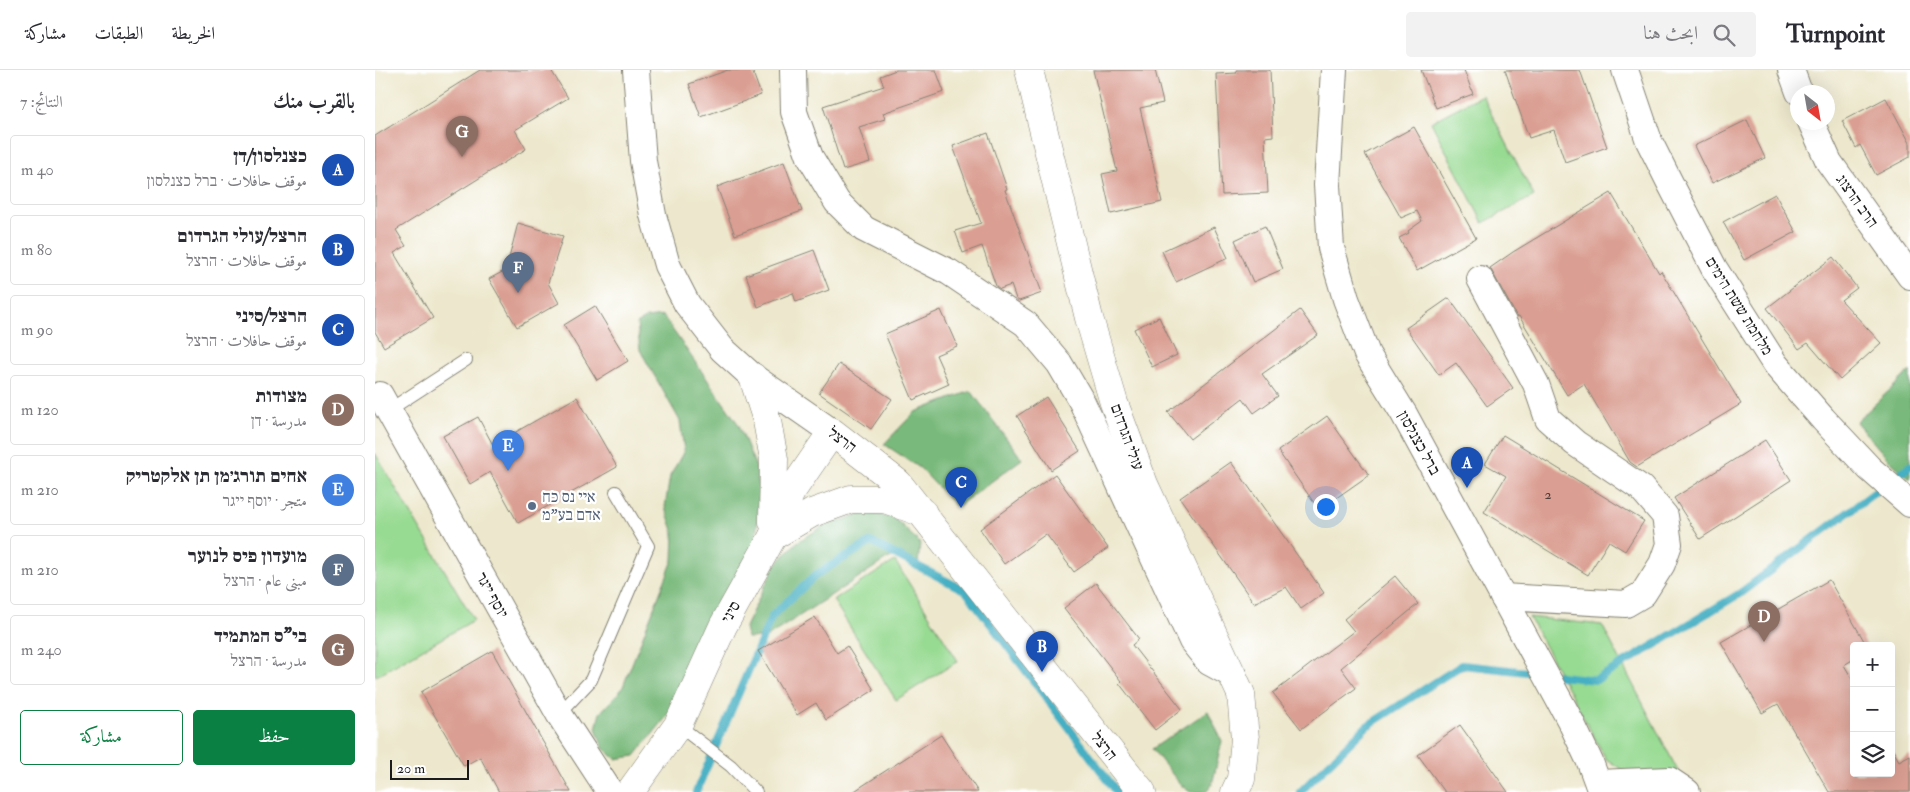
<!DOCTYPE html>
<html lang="ar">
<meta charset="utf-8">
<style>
body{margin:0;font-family:"IM FELL Double Pica",Amiri,"Frank Ruhl Libre",serif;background:#f2f2f3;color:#2b2b33;direction:rtl}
.controls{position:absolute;right:15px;bottom:15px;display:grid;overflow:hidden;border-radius:5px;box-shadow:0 5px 20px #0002}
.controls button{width:45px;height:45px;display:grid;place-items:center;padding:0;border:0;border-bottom:1px solid #e1e1e2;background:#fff;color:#2b2b33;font:25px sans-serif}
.compass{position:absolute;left:1415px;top:15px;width:45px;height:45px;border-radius:50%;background:#fff;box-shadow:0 5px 20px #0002;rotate:149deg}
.scale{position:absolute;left:15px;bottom:12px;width:79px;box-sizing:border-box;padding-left:5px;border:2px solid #1c1c1c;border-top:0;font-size:14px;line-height:18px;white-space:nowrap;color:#1c1c1c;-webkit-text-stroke:4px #fff;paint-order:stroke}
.you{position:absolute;left:950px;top:436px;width:18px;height:18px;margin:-12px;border:4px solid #fff;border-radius:50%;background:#1a73e8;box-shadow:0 0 0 8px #1a73e833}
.badge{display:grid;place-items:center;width:32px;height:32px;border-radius:50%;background:#0b8043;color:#fff;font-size:16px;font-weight:700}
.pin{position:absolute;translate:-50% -41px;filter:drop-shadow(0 1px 2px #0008)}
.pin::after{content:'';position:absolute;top:26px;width:18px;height:15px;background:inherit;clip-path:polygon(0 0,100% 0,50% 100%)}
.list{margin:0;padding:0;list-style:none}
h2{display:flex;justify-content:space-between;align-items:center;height:65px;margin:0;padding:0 20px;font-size:21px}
h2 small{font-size:16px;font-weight:400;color:#7c7c81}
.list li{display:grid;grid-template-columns:32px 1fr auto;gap:15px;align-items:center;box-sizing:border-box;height:70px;margin:0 10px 10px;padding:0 10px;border:1px solid #e1e1e2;border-radius:5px}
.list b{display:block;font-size:19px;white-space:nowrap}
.list p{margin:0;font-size:16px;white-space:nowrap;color:#7c7c81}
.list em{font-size:16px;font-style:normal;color:#7c7c81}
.actions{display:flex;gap:10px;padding:15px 20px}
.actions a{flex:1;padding:11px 0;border:1px solid #0b8043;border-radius:5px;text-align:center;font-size:18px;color:#0b8043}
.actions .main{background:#0b8043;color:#fff}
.icon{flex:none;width:28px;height:28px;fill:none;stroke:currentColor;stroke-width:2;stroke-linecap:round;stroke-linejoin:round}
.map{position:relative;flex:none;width:1535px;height:722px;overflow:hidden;direction:ltr}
header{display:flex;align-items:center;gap:30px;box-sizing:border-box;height:70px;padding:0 25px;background:#fff;border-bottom:1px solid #e1e1e2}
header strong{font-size:24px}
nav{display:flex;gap:28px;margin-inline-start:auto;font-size:18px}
.search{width:350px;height:45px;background:#f2f2f3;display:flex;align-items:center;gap:12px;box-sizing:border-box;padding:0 18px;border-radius:5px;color:#7c7c81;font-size:19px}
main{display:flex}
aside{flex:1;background:#fff}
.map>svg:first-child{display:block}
.green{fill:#97da92;stroke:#5a7b57}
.forest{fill:#79ba7c;stroke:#4a6b4c}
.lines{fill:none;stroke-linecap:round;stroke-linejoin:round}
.stream{stroke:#44afc3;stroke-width:8}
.building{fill:#da9e92}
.service-casing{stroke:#848274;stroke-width:14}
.minor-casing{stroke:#848274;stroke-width:28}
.tertiary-casing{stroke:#848274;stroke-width:29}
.service{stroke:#fff;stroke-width:12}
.minor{stroke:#fff;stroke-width:26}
.tertiary{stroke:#fff;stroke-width:28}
.service-dot{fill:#5c6f8a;stroke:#fff;stroke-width:2}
.labels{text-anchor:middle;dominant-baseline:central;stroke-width:4.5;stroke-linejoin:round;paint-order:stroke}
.number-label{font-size:14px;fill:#4c3c3a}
.street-label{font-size:16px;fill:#1c1c1c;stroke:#fff}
.service-label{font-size:16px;fill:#4e5e75;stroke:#fff;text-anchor:start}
</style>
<header>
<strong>Turnpoint</strong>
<div class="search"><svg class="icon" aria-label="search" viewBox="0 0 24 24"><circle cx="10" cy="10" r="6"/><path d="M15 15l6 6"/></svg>ابحث هنا</div>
<nav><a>الخريطة</a><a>الطبقات</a><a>مشاركة</a></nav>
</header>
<main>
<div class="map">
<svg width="1535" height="722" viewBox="0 0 1535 722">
<rect width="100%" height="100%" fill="#fff"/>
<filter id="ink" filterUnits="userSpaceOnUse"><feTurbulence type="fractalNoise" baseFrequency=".02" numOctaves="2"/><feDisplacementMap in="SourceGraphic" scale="10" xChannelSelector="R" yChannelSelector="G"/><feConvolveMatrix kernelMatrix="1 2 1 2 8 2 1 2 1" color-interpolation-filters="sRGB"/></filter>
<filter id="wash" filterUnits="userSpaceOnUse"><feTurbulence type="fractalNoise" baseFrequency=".0096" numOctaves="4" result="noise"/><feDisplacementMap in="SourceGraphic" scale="20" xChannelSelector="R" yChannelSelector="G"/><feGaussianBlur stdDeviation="1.12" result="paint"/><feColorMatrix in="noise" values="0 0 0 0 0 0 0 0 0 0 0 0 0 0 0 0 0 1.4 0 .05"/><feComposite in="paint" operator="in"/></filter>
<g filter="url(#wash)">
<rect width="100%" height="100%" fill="#ede8cd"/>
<!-- green -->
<g class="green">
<path d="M 1107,25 L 1159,126 L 1108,153 L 1056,52 Z"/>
<path d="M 0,383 L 99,550 L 1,606 L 0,604 Z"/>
<path d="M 520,491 L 583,591 L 521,630 L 458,530 Z"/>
<path d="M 1154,547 L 1227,555 L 1305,705 L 1255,705 L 1231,689 Z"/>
</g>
<!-- forest -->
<g class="forest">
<path d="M 288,246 L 364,355 L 381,397 L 384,424 L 381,471 L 301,635 L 260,686 L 241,689 L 228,678 L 221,658 L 225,643 L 247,619 L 298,490 L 299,463 L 290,437 L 295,406 L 309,381 L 305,351 L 265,280 L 262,254 L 271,248 Z"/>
<path d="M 1535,301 L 1535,409 L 1513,389 L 1481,352 Z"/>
<path d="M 596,321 L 647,389 L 582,437 L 545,398 L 509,374 L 540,342 Z"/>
<path d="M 491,442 L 519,448 L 545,473 L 543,495 L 526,483 L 512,489 L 392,567 L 372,568 L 370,557 L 400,495 L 422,472 L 449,456 Z"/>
<path d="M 833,641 L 847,671 L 837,715 L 831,722 L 815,722 L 806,715 L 777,679 Z"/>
</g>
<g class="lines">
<!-- stream -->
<g class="stream">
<path d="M 1176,605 L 1221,610 L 1364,524 L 1535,396"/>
<path d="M 321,722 L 397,546 L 442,504 L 496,472 L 591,521 L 742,722"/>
<path d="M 925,722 L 992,656 L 1087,595 L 1162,603"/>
</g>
</g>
<g id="blocks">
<!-- building -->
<g class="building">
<path d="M 105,0 L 176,0 L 193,28 L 140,60 L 151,79 L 21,160 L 31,176 L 19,183 L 58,248 L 9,277 L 0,262 L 0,66 Z"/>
<path d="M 353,0 L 377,0 L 386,25 L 326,47 L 314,14 Z"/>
<path d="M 521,0 L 561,0 L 569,22 L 508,43 L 510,49 L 484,57 L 495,92 L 468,100 L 448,36 L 509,16 L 505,6 Z"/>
<path d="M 718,0 L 780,0 L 788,33 L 765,38 L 787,132 L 736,144 L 727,104 L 742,101 Z"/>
<path d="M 861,0 L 895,0 L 898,66 L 890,67 L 893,123 L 847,125 L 841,4 L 862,3 Z"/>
<path d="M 1046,0 L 1089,0 L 1098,24 L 1061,38 Z"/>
<path d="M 1130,0 L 1205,0 L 1232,77 L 1190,92 L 1179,60 L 1154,68 Z"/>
<path d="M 1511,28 L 1535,73 L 1535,87 L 1501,105 L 1485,75 L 1481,78 L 1467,51 Z"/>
<path d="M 1372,50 L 1390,88 L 1337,113 L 1319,76 Z"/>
<path d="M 1039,57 L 1101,168 L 1042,201 L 1024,168 L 1034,163 L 1033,161 L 1047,151 L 1042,141 L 1026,148 L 990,84 Z"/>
<path d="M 613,63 L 632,119 L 630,120 L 667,223 L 644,231 L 641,229 L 636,215 L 625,219 L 621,216 L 607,176 L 588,183 L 580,161 L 606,153 L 578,76 Z"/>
<path d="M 409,92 L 427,141 L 360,165 L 342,117 Z"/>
<path d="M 1236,123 L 1284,203 L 1286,201 L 1366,334 L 1262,397 L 1255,392 L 1209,314 L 1192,325 L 1144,246 L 1142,247 L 1115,198 L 1138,182 Z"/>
<path d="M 1400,124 L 1421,162 L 1369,190 L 1348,152 Z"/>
<path d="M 143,153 L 188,166 L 173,213 L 184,233 L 142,257 L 114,209 L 131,200 Z"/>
<path d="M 890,156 L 908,199 L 878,212 L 860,170 Z"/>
<path d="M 839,157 L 853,188 L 801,212 L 787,181 Z"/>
<path d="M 439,180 L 454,220 L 421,232 L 418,223 L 383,237 L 371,205 Z"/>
<path d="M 1458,187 L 1482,218 L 1466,230 L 1506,273 L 1465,310 L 1433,273 L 1424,279 L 1392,238 Z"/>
<path d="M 1074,228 L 1138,318 L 1112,336 L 1081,293 L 1064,305 L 1031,258 Z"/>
<path d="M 220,236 L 253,291 L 222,310 L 189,255 Z"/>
<path d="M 566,240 L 582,276 L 561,285 L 574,314 L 538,330 L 510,264 Z"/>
<path d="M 925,240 L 943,265 L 887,304 L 903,326 L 879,343 L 868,328 L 815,369 L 793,342 Z"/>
<path d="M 784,247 L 802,285 L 777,297 L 759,259 Z"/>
<path d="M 464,294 L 517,329 L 496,359 L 444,323 Z"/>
<path d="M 202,327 L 242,397 L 143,453 L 115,402 L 95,414 L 68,366 L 103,347 L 118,375 Z"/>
<path d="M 671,327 L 705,381 L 676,400 L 642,346 Z"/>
<path d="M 952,346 L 994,405 L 944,440 L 903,381 Z"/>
<path d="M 1128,365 L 1269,451 L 1250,481 L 1234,471 L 1213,505 L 1109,442 L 1131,406 L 1110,394 Z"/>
<path d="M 1390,370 L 1416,410 L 1325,469 L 1299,428 Z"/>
<path d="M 856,392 L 949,523 L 926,539 L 911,517 L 879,533 L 805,428 Z"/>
<path d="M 680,404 L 733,478 L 699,502 L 671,464 L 629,494 L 605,459 Z"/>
<path d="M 1020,506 L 1043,534 L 966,598 L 981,618 L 926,659 L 898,623 L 979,561 L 969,549 Z"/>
<path d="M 1454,510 L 1492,576 L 1479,576 L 1479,589 L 1469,595 L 1479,612 L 1479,703 L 1516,703 L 1516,677 L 1524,691 L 1535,685 L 1535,722 L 1454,722 L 1403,634 L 1387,643 L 1346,572 Z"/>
<path d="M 721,513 L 764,569 L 757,575 L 807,639 L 780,660 L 744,613 L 746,611 L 689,538 Z"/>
<path d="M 440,547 L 462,583 L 472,576 L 499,620 L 451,650 L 441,633 L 422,645 L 383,581 Z"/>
<path d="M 117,581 L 196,722 L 124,722 L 105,687 L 89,696 L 46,622 Z"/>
<path d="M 1085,655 L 1133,722 L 1070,722 L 1043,685 Z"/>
<path d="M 566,665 L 603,722 L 478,722 Z"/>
</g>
</g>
</g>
<g filter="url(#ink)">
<use href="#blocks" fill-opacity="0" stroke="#848274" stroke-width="1"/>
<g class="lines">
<defs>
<g id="service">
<path d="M 14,340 L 91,290"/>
<path d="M 184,644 L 216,610 L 273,476 L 241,422"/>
<path d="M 303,655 L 356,696 L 381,722"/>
</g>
<g id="minor">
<path d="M 261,0 L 268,91 L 278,145 L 292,195 L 312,234 L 347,279 L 378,307 L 457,362"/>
<path d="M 418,0 L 419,42 L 435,87 L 462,132 L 489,159 L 574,202 L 651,254 L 684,293 L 707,332 L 817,571 L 834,592 L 858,605"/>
<path d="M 959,0 L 952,115 L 956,178 L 971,229 L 992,284 L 1029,344 L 1196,652 L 1215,692 L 1226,722"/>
<path d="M 1250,0 L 1274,71 L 1294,111 L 1339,198 L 1400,294 L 1448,349 L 1494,398 L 1535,434"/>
<path d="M 1416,0 L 1424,22"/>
<path d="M 1436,52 L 1454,92 L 1535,206"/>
<path d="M 1105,209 L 1161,314 L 1173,349 L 1200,373 L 1266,418 L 1290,446 L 1294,474 L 1287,494 L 1268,524 L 1251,534 L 1128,527"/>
<path d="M 5,325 L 184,644 L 235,722"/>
<path d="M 1223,713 L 1294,710 L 1312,722"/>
</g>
<g id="tertiary">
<path d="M 654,0 L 714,248 L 739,333 L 769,414 L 866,624 L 870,669 L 866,709 L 860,722"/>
<path d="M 378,307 L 392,351 L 399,389 L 398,452"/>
<path d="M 398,466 L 437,443 L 476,429 L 510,429 L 548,443"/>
<path d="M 255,722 L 303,655 L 348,556 L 398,466 L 416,422 L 457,362 L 523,413 L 767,722"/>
</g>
</defs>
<!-- service casing -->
<use href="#service" class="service-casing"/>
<!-- minor casing -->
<use href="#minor" class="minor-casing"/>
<!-- tertiary casing -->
<use href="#tertiary" class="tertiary-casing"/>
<!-- service -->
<use href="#service" class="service"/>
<!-- minor -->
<use href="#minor" class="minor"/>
<!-- tertiary -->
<use href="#tertiary" class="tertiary"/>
</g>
</g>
<!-- markers -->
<circle class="service-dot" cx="157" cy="436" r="5"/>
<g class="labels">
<!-- number labels -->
<g class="number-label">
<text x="1173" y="424">2</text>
</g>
<!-- street labels -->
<g class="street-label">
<text transform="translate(1482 131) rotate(55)">הרב הרצוג</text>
<text transform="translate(1364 236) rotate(58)">מלחמת ששת הימים</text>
<text transform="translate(752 367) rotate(70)">עולי הגרדום</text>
<text transform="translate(467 370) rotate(37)">הרצל</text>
<text transform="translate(1044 373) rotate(61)">ברל כצנלסון</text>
<text transform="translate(117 525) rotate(61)">יוסף ייגר</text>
<text transform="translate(356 542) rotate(-61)">סיני</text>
<text transform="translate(729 676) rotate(52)">הרצל</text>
</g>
<!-- service labels -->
<g class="service-label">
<text x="167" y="427">איי נס כח<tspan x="167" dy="18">אדם בע"מ</tspan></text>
</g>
</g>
</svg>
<div class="controls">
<button>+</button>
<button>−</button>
<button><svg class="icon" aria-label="layers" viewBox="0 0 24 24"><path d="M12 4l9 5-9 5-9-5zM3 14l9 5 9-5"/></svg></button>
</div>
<svg class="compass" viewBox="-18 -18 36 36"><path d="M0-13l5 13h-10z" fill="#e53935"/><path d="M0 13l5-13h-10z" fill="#7c7c81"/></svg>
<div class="scale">20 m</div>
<div class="you"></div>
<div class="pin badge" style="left:1092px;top:418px;background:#1a4fb4">A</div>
<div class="pin badge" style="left:667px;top:602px;background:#1a4fb4">B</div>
<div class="pin badge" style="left:586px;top:438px;background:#1a4fb4">C</div>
<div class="pin badge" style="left:1389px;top:572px;background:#8d6e63">D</div>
<div class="pin badge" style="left:133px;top:401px;background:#3f7fe0">E</div>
<div class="pin badge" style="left:143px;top:223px;background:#5c6f8a">F</div>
<div class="pin badge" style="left:87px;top:87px;background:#8d6e63">G</div>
</div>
<aside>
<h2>بالقرب منك<small>النتائج: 7</small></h2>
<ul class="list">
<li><span class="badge" style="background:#1a4fb4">A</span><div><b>כצנלסון/דן</b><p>موقف حافلات · ברל כצנלסון</p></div><em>40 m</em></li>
<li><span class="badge" style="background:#1a4fb4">B</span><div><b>הרצל/עולי הגרדום</b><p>موقف حافلات · הרצל</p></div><em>80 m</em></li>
<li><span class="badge" style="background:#1a4fb4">C</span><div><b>הרצל/סיני</b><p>موقف حافلات · הרצל</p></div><em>90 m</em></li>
<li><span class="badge" style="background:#8d6e63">D</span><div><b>מצודות</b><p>مدرسة · דן</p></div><em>120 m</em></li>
<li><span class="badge" style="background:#3f7fe0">E</span><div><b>אחים תורג׳מן תן אלקטריק</b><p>متجر · יוסף ייגר</p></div><em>210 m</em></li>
<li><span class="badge" style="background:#5c6f8a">F</span><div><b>מועדון פיס לנוער</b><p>مبنى عام · הרצל</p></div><em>210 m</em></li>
<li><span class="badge" style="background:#8d6e63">G</span><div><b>בי&quot;ס המתמיד</b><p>مدرسة · הרצל</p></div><em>240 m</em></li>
</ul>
<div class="actions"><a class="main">حفظ</a><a>مشاركة</a></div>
</aside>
</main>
